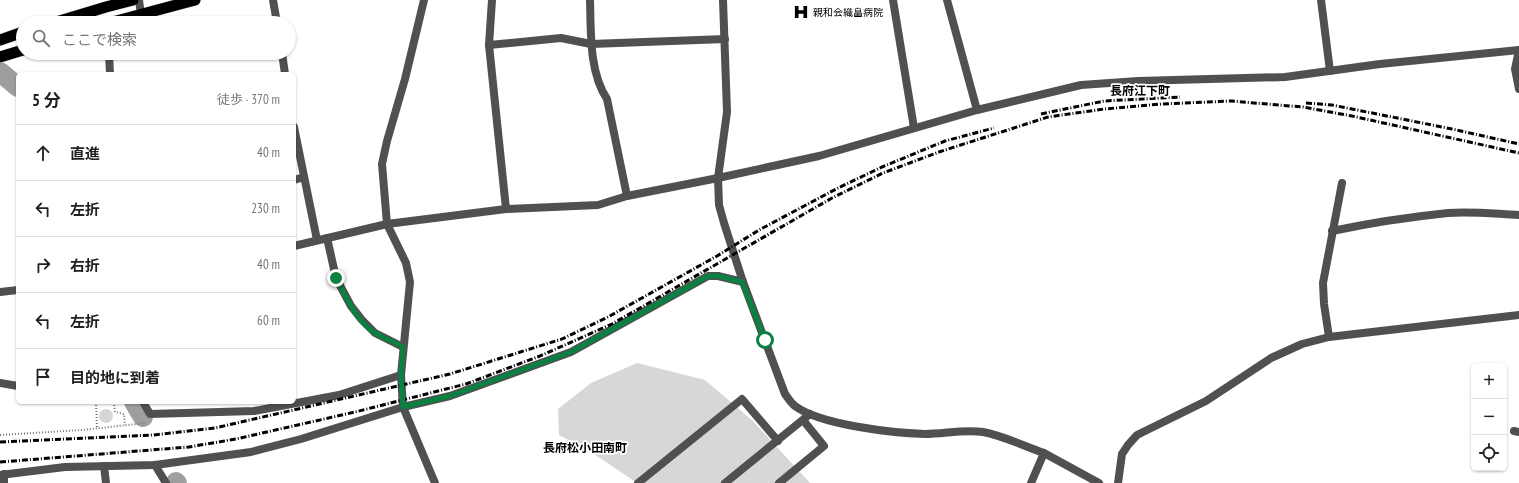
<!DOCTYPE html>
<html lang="ja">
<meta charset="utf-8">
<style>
body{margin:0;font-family:"PT Sans Narrow","Noto Sans JP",sans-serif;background:#f2f2f2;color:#222}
.controls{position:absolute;right:12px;bottom:12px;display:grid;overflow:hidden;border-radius:6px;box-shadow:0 1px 3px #0004}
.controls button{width:36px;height:36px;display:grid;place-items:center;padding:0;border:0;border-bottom:1px solid #e0e0e0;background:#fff;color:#222;font:20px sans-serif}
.stop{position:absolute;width:12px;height:12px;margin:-9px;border:3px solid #0b8043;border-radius:50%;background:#fff}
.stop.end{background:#0b8043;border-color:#fff;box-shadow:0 1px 4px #0008}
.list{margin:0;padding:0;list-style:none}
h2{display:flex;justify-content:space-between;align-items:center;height:52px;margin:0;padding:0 16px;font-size:17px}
h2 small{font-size:13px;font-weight:400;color:#767676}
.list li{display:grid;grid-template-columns:26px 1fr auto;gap:12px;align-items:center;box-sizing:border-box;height:56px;padding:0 16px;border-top:1px solid #e0e0e0}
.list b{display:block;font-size:15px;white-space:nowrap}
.list em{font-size:13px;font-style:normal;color:#767676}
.icon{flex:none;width:22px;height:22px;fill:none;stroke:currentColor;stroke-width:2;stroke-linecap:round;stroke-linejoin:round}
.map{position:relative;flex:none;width:1519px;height:483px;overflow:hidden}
.search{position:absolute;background:#fff;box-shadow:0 1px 3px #0004;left:16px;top:16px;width:280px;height:44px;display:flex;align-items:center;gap:10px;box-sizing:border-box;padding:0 14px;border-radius:22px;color:#767676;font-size:15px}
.panel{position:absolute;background:#fff;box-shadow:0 1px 3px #0004;left:16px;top:72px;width:280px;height:332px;border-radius:6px}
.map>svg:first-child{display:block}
.green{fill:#d7d7d7}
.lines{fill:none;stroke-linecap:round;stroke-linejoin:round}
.river{stroke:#9e9e9e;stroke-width:20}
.trunk-casing{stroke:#dbdbdb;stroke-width:12}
.path{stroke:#727272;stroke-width:2;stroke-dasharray:1 2;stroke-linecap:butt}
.minor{stroke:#505050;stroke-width:8}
.tertiary{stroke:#505050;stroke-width:8}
.trunk{stroke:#000;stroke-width:11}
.rail{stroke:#000;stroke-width:3;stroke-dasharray:6 2 1 2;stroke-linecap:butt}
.route{stroke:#0b8043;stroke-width:5}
.labels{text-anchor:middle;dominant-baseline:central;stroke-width:3.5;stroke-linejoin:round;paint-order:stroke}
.poi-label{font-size:10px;fill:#000;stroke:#fff;text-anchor:start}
.quarter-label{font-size:12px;font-weight:bold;fill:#000;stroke:#fff}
</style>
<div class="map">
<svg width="1519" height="483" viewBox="0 0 1519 483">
<rect width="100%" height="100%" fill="#fff"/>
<!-- green -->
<g class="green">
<path d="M 637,363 L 705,380 L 753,421 L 810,483 L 637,483 L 591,452 L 559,435 L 558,409 L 591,383 Z"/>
<circle cx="106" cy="416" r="7"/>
</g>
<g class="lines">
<!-- river -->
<g class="river">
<path d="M 0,72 L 18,87"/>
<path d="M 134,402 L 143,417"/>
<path d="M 176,482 L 177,483"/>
</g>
<defs>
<g id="trunk">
<path d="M 53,23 L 106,7 L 133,0"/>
<path d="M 109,23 L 195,0"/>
<path d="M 0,40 L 23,32"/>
<path d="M 0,57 L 23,50"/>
</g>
</defs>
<!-- trunk casing -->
<use href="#trunk" class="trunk-casing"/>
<!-- path -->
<g class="path">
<path d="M 96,402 L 97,428"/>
<path d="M 114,402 L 115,412 L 124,414 L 125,425"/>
<path d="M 0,435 L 82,430 L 146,423"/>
</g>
<!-- minor -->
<g class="minor">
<path d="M 139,0 L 141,15"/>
<path d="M 273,0 L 277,23"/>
<path d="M 492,0 L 489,45 L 506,209"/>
<path d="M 590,0 C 591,32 589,72 607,99 L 627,196"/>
<path d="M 893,0 L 914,128"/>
<path d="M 947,0 L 977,110"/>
<path d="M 1321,0 L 1330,71"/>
<path d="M 489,45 L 561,38 L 591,44 L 725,39"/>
<path d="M 1519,50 L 1515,69 L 1519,89"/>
<path d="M 109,53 L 110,74"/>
<path d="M 282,53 L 285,74"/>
<path d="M 294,127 L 317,240"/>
<path d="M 718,178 L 719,205 L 724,223 L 743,282 L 785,394 C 788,398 791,403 795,406 C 820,425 894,433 925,434 C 944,434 964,429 983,432 C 1004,436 1024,446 1044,453"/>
<path d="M 294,180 L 304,177"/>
<path d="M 387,224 L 382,164 L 387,141 L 405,79 L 424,0"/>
<path d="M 1332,231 C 1370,223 1409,217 1448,213 C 1471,211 1496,214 1519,215"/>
<path d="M 327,238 L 336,278 L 351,306 L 362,320 L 375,333 L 403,347"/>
<path d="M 294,246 L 387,224 L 506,209 L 598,205 L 627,196 L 718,178 L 819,156 L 977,110 L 1081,85 L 1138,81 L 1285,77 L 1380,64 L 1519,50"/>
<path d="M 0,292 L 18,290"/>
<path d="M 1329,337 L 1324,304 L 1323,283 L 1342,183"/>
<path d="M 0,383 L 18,386"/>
<path d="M 143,402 L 150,414 L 254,411 L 339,395 L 401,375"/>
<path d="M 403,407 L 450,396 L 571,352 L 708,276 L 718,276 L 743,282"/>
<path d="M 1514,431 L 1519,432"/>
<path d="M 155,465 L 166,483"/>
<path d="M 104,466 L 106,483"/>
<path d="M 4,474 L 4,483"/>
<path d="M 638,483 L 742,399 L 778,441"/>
<path d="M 725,483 L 810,414"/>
<path d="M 779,483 L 824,446 L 803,420"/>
</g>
<!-- tertiary -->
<g class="tertiary">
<path d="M 718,178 L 727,112 L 723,0"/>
<path d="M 387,224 L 406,263 L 410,282 L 401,375 L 403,407 L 435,483"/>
<path d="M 0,475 L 65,467 L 155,465 L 251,452 L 301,439 L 403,407"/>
<path d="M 1031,483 L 1044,453 L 1099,483"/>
<path d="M 1118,483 L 1122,454 L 1128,445 L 1137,435 L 1206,401 L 1271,358 L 1302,344 L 1329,337 L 1519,315"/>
</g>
<!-- trunk -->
<use href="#trunk" class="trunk"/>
<!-- rail -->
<g class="rail">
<path d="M 1306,103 L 1332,105 L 1452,129 L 1519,144"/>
<path d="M 1041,114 L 1104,101 L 1180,97"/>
<path d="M 0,442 L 153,435 L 215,428 L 450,374 L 562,339 L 608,317 L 717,256 L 759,230 L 838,188 L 882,167 L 945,141 L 994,128"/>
<path d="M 0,462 L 189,447 L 236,439 L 355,412 L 466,384 L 540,356 L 612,324 L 832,198 L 883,173 L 939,152 L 1048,117 L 1104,109 L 1162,104 L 1231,101 L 1303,107 L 1352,116 L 1519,153"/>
</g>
</g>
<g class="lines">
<!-- route -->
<path class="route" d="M 336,278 C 346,297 356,321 375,333 C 384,338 394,342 403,347 L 401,375 L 403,407 L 450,396 L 571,352 L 708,276 L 718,276 L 742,282 L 765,340"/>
</g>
<!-- icons -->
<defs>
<symbol id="hospital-bare" viewBox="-9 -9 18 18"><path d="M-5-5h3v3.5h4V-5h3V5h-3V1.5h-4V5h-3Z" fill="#000" stroke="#fff" stroke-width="2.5" paint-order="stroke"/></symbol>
</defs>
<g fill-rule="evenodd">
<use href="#hospital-bare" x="790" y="1" width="22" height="22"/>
</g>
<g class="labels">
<!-- poi labels -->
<g class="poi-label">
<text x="813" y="12">親和会織畠病院</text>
</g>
<!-- quarter labels -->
<g class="quarter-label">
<text x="1140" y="90">長府江下町</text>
<text x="585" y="447">長府松小田南町</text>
</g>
</g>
</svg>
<div class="controls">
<button>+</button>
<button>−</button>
<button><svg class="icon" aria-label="locate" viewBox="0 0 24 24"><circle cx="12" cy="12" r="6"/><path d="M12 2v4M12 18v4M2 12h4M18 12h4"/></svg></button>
</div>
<div class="stop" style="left:765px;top:340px"></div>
<div class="stop end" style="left:336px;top:278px"></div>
<div class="search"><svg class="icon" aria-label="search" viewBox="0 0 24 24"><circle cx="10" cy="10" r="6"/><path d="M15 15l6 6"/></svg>ここで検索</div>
<section class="panel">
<h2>5 分<small>徒歩 · 370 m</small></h2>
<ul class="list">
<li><svg class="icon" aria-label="ahead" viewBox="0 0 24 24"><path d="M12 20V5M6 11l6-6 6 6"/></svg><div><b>直進</b></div><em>40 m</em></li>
<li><svg class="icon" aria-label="left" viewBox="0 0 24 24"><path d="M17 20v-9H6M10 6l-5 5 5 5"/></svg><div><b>左折</b></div><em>230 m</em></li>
<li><svg class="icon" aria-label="right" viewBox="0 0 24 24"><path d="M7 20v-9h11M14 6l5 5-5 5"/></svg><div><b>右折</b></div><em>40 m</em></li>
<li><svg class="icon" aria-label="left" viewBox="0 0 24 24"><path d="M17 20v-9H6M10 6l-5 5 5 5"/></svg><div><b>左折</b></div><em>60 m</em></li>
<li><svg class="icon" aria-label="arrive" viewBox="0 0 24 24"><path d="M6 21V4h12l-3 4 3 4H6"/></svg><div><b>目的地に到着</b></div></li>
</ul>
</section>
</div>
